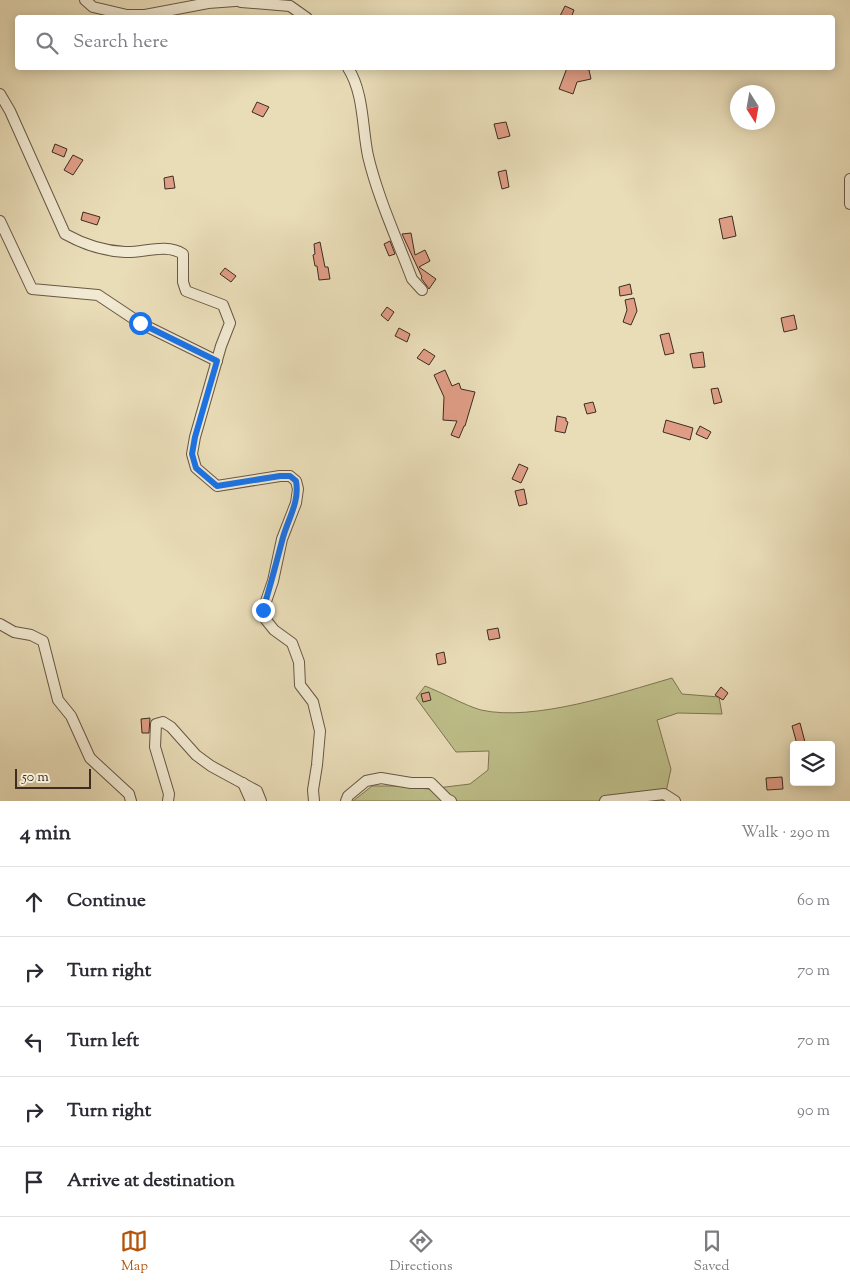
<!DOCTYPE html>
<meta charset="utf-8">
<style>
body{margin:0;font-family:"Sorts Mill Goudy",serif;background:#f2f2f3;color:#2b2b33}
.controls{position:absolute;right:15px;bottom:15px;display:grid;overflow:hidden;border-radius:5px;box-shadow:0 2px 12px #0003}
.controls button{width:45px;height:45px;display:grid;place-items:center;padding:0;border:0;border-bottom:1px solid #e1e1e2;background:#fff;color:#2b2b33;font:25px sans-serif}
.compass{position:absolute;left:730px;top:85px;width:45px;height:45px;border-radius:50%;background:#fff;box-shadow:0 2px 12px #0003;rotate:169deg}
.scale{position:absolute;left:15px;bottom:12px;width:76px;box-sizing:border-box;padding-left:5px;border:2px solid #3d2c1f;border-top:0;font-size:14px;line-height:18px;white-space:nowrap;color:#3d2c1f;-webkit-text-stroke:4px #f1e9d1;paint-order:stroke}
.stop{position:absolute;width:15px;height:15px;margin:-11px;border:4px solid #1a73e8;border-radius:50%;background:#fff}
.stop.end{background:#1a73e8;border-color:#fff;box-shadow:0 1px 5px #0008}
.list{margin:0;padding:0;list-style:none}
h2{display:flex;justify-content:space-between;align-items:center;height:65px;margin:0;padding:0 20px;font-size:21px}
h2 small{font-size:16px;font-weight:400;color:#7c7c81}
.list li{display:grid;grid-template-columns:32px 1fr auto;gap:15px;align-items:center;box-sizing:border-box;height:70px;padding:0 20px;border-top:1px solid #e1e1e2}
.list b{display:block;font-size:19px;white-space:nowrap}
.list em{font-size:16px;font-style:normal;color:#7c7c81}
.icon{flex:none;width:28px;height:28px;fill:none;stroke:currentColor;stroke-width:2;stroke-linecap:round;stroke-linejoin:round}
.map{position:relative;flex:none;width:850px;height:801px;overflow:hidden}
.search{position:absolute;background:#fff;box-shadow:0 2px 12px #0003;left:15px;right:15px;top:15px;height:55px;display:flex;align-items:center;gap:12px;box-sizing:border-box;padding:0 18px;border-radius:5px;color:#7c7c81;font-size:19px}
.sheet{height:415px;background:#fff}
nav{display:flex;justify-content:space-around;align-items:center;box-sizing:border-box;height:70px;border-top:1px solid #e1e1e2;background:#fff;font-size:14px;color:#7c7c81}
nav a{display:grid;justify-items:center;gap:2px}
nav .on{color:#b45309}
.map>svg:first-child{display:block}
.green{fill:#bebf8a;stroke:#7e7654}
.building{fill:#df9d86;stroke:#3d2c1f}
.lines{fill:none;stroke-linecap:round;stroke-linejoin:round}
.minor-casing{stroke:#685845;stroke-width:12}
.minor{stroke:#f1e9d1;stroke-width:10}
.route{stroke:#1a73e8;stroke-width:6}
</style>
<div class="map">
<svg width="850" height="801" viewBox="0 0 850 801">
<rect width="100%" height="100%" fill="#e9ddb8"/>
<filter id="stains"><feTurbulence type="fractalNoise" baseFrequency=".004" numOctaves="4"/><feColorMatrix values="0 0 0 0 .2 0 0 0 0 .09 0 0 0 0 .02 0 0 0 .5 -.17"/></filter>
<radialGradient id="worn" r=".72"><stop offset=".6" stop-color="#630" stop-opacity="0"/><stop offset="1" stop-color="#630" stop-opacity=".3"/></radialGradient>
<!-- green -->
<path class="green" d="M 672,678 L 682,694 L 719,697 L 722,714 L 678,713 L 657,720 L 671,769 L 664,801 L 353,801 L 372,786 L 393,786 L 429,789 L 470,784 L 488,770 L 489,751 L 456,752 L 416,698 L 425,686 C 441,692 466,706 481,710 C 534,722 620,693 672,678 Z"/>
<!-- building -->
<g class="building">
<path d="M 565,6 L 574,10 L 571,18 L 559,18 Z"/>
<path d="M 567,68 L 581,68 L 589,70 L 591,79 L 577,82 L 573,94 L 559,89 Z"/>
<path d="M 257,102 L 269,107 L 263,117 L 252,112 Z"/>
<path d="M 506,122 L 510,136 L 498,139 L 494,124 Z"/>
<path d="M 55,144 L 67,149 L 64,157 L 52,152 Z"/>
<path d="M 73,155 L 83,160 L 73,175 L 64,170 Z"/>
<path d="M 506,170 L 509,187 L 502,189 L 498,172 Z"/>
<path d="M 173,176 L 175,188 L 165,189 L 164,178 Z"/>
<path d="M 83,212 L 100,217 L 97,225 L 81,220 Z"/>
<path d="M 732,216 L 736,236 L 723,239 L 719,219 Z"/>
<path d="M 411,233 L 415,255 L 425,250 L 430,261 L 419,267 L 436,279 L 429,289 L 421,278 L 422,277 L 402,234 Z"/>
<path d="M 390,241 L 395,254 L 389,256 L 384,244 Z"/>
<path d="M 320,242 L 325,267 L 328,267 L 330,279 L 319,280 L 317,266 L 315,266 L 313,255 L 315,254 L 314,244 Z"/>
<path d="M 225,268 L 236,276 L 231,282 L 220,274 Z"/>
<path d="M 630,284 L 632,294 L 620,296 L 619,287 Z"/>
<path d="M 634,298 L 637,311 L 631,325 L 623,322 L 627,310 L 625,300 Z"/>
<path d="M 387,307 L 394,312 L 388,321 L 381,315 Z"/>
<path d="M 794,315 L 797,329 L 784,332 L 781,318 Z"/>
<path d="M 399,328 L 410,334 L 407,342 L 395,336 Z"/>
<path d="M 669,333 L 674,353 L 665,355 L 660,335 Z"/>
<path d="M 424,349 L 435,356 L 429,365 L 417,358 Z"/>
<path d="M 703,352 L 705,367 L 693,368 L 690,354 Z"/>
<path d="M 445,370 L 452,386 L 459,383 L 461,389 L 475,392 L 465,426 L 464,426 L 459,438 L 451,435 L 457,421 L 443,420 L 444,397 L 434,375 Z"/>
<path d="M 718,388 L 722,402 L 714,404 L 711,389 Z"/>
<path d="M 593,402 L 596,412 L 587,414 L 584,404 Z"/>
<path d="M 557,416 L 566,418 L 566,421 L 568,422 L 565,433 L 555,431 Z"/>
<path d="M 666,420 L 693,428 L 690,440 L 663,432 Z"/>
<path d="M 700,426 L 711,432 L 707,439 L 696,434 Z"/>
<path d="M 519,464 L 528,468 L 521,483 L 512,479 Z"/>
<path d="M 524,489 L 527,504 L 519,506 L 515,491 Z"/>
<path d="M 498,628 L 500,638 L 489,640 L 487,630 Z"/>
<path d="M 444,652 L 446,663 L 438,665 L 436,654 Z"/>
<path d="M 721,687 L 728,693 L 723,700 L 715,695 Z"/>
<path d="M 429,692 L 431,700 L 423,702 L 421,694 Z"/>
<path d="M 150,718 L 149,733 L 142,733 L 141,719 Z"/>
<path d="M 800,723 L 805,742 L 797,744 L 792,726 Z"/>
<path d="M 782,777 L 783,789 L 767,790 L 766,778 Z"/>
</g>
<g class="lines">
<defs>
<g id="minor">
<path d="M 85,0 L 93,7 L 127,15 L 145,15 L 208,3 L 249,0"/>
<path d="M 241,2 L 290,6 L 307,18"/>
<path d="M 348,68 C 364,93 362,127 368,156 C 378,198 397,239 412,279 L 422,290"/>
<path d="M 0,94 L 10,111 L 65,234 C 83,244 104,251 125,252 C 143,253 166,243 183,254 L 183,282 L 186,291 L 223,305 L 230,323 L 221,346 L 195,437 L 192,454 L 196,468 L 217,486 L 280,476 L 290,476 L 296,481 L 298,489 L 296,503 L 282,539 L 273,581 L 263,610 L 266,620 L 274,630 L 292,643 L 299,662 L 300,685 L 313,702 L 320,731 L 317,765 L 313,790 L 314,801"/>
<path d="M 850,179 L 850,204"/>
<path d="M 0,221 L 32,289 L 98,295 L 140,323 L 217,361"/>
<path d="M 0,624 L 14,632 L 31,635 L 43,641 L 58,700 L 71,716 L 90,758 L 129,794 L 131,801"/>
<path d="M 243,783 L 251,801"/>
<path d="M 168,801 L 169,794 L 155,747 L 156,724 L 163,722 L 171,727 L 196,755 L 211,766 L 257,791 L 261,801"/>
<path d="M 346,801 L 348,796 L 366,781 L 381,778 L 411,783 L 431,783 L 447,799 L 451,801"/>
<path d="M 605,801 L 664,794 L 675,801"/>
</g>
</defs>
<!-- minor casing -->
<use href="#minor" class="minor-casing"/>
<!-- minor -->
<use href="#minor" class="minor"/>
</g>
<g class="lines">
<!-- route -->
<path class="route" d="M 140,323 L 217,361 L 195,437 L 192,454 L 196,468 L 217,486 L 280,476 L 290,476 L 296,481 C 300,503 287,520 282,541 C 276,564 270,587 263,610"/>
</g>
<rect width="100%" height="100%" filter="url(#stains)"/>
<rect width="100%" height="100%" fill="url(#worn)"/>
</svg>
<div class="controls">
<button><svg class="icon" aria-label="layers" viewBox="0 0 24 24"><path d="M12 4l9 5-9 5-9-5zM3 14l9 5 9-5"/></svg></button>
</div>
<svg class="compass" viewBox="-18 -18 36 36"><path d="M0-13l5 13h-10z" fill="#e53935"/><path d="M0 13l5-13h-10z" fill="#7c7c81"/></svg>
<div class="scale">50 m</div>
<div class="stop" style="left:140px;top:323px"></div>
<div class="stop end" style="left:263px;top:610px"></div>
<div class="search"><svg class="icon" aria-label="search" viewBox="0 0 24 24"><circle cx="10" cy="10" r="6"/><path d="M15 15l6 6"/></svg>Search here</div>
</div>
<section class="sheet">
<h2>4 min<small>Walk · 290 m</small></h2>
<ul class="list">
<li><svg class="icon" aria-label="ahead" viewBox="0 0 24 24"><path d="M12 20V5M6 11l6-6 6 6"/></svg><div><b>Continue</b></div><em>60 m</em></li>
<li><svg class="icon" aria-label="right" viewBox="0 0 24 24"><path d="M7 20v-9h11M14 6l5 5-5 5"/></svg><div><b>Turn right</b></div><em>70 m</em></li>
<li><svg class="icon" aria-label="left" viewBox="0 0 24 24"><path d="M17 20v-9H6M10 6l-5 5 5 5"/></svg><div><b>Turn left</b></div><em>70 m</em></li>
<li><svg class="icon" aria-label="right" viewBox="0 0 24 24"><path d="M7 20v-9h11M14 6l5 5-5 5"/></svg><div><b>Turn right</b></div><em>90 m</em></li>
<li><svg class="icon" aria-label="arrive" viewBox="0 0 24 24"><path d="M6 21V4h12l-3 4 3 4H6"/></svg><div><b>Arrive at destination</b></div></li>
</ul>
</section>
<nav>
<a class="on"><svg class="icon" aria-label="map" viewBox="0 0 24 24"><path d="M3 6l6-2 6 2 6-2v14l-6 2-6-2-6 2zM9 4v14M15 6v14"/></svg>Map</a>
<a><svg class="icon" aria-label="directions" viewBox="0 0 24 24"><path d="M12 3l9 9-9 9-9-9zM9 14v-3h6M13 9l2 2-2 2"/></svg>Directions</a>
<a><svg class="icon" aria-label="saved" viewBox="0 0 24 24"><path d="M7 4h10v16l-5-4-5 4z"/></svg>Saved</a>
</nav>
